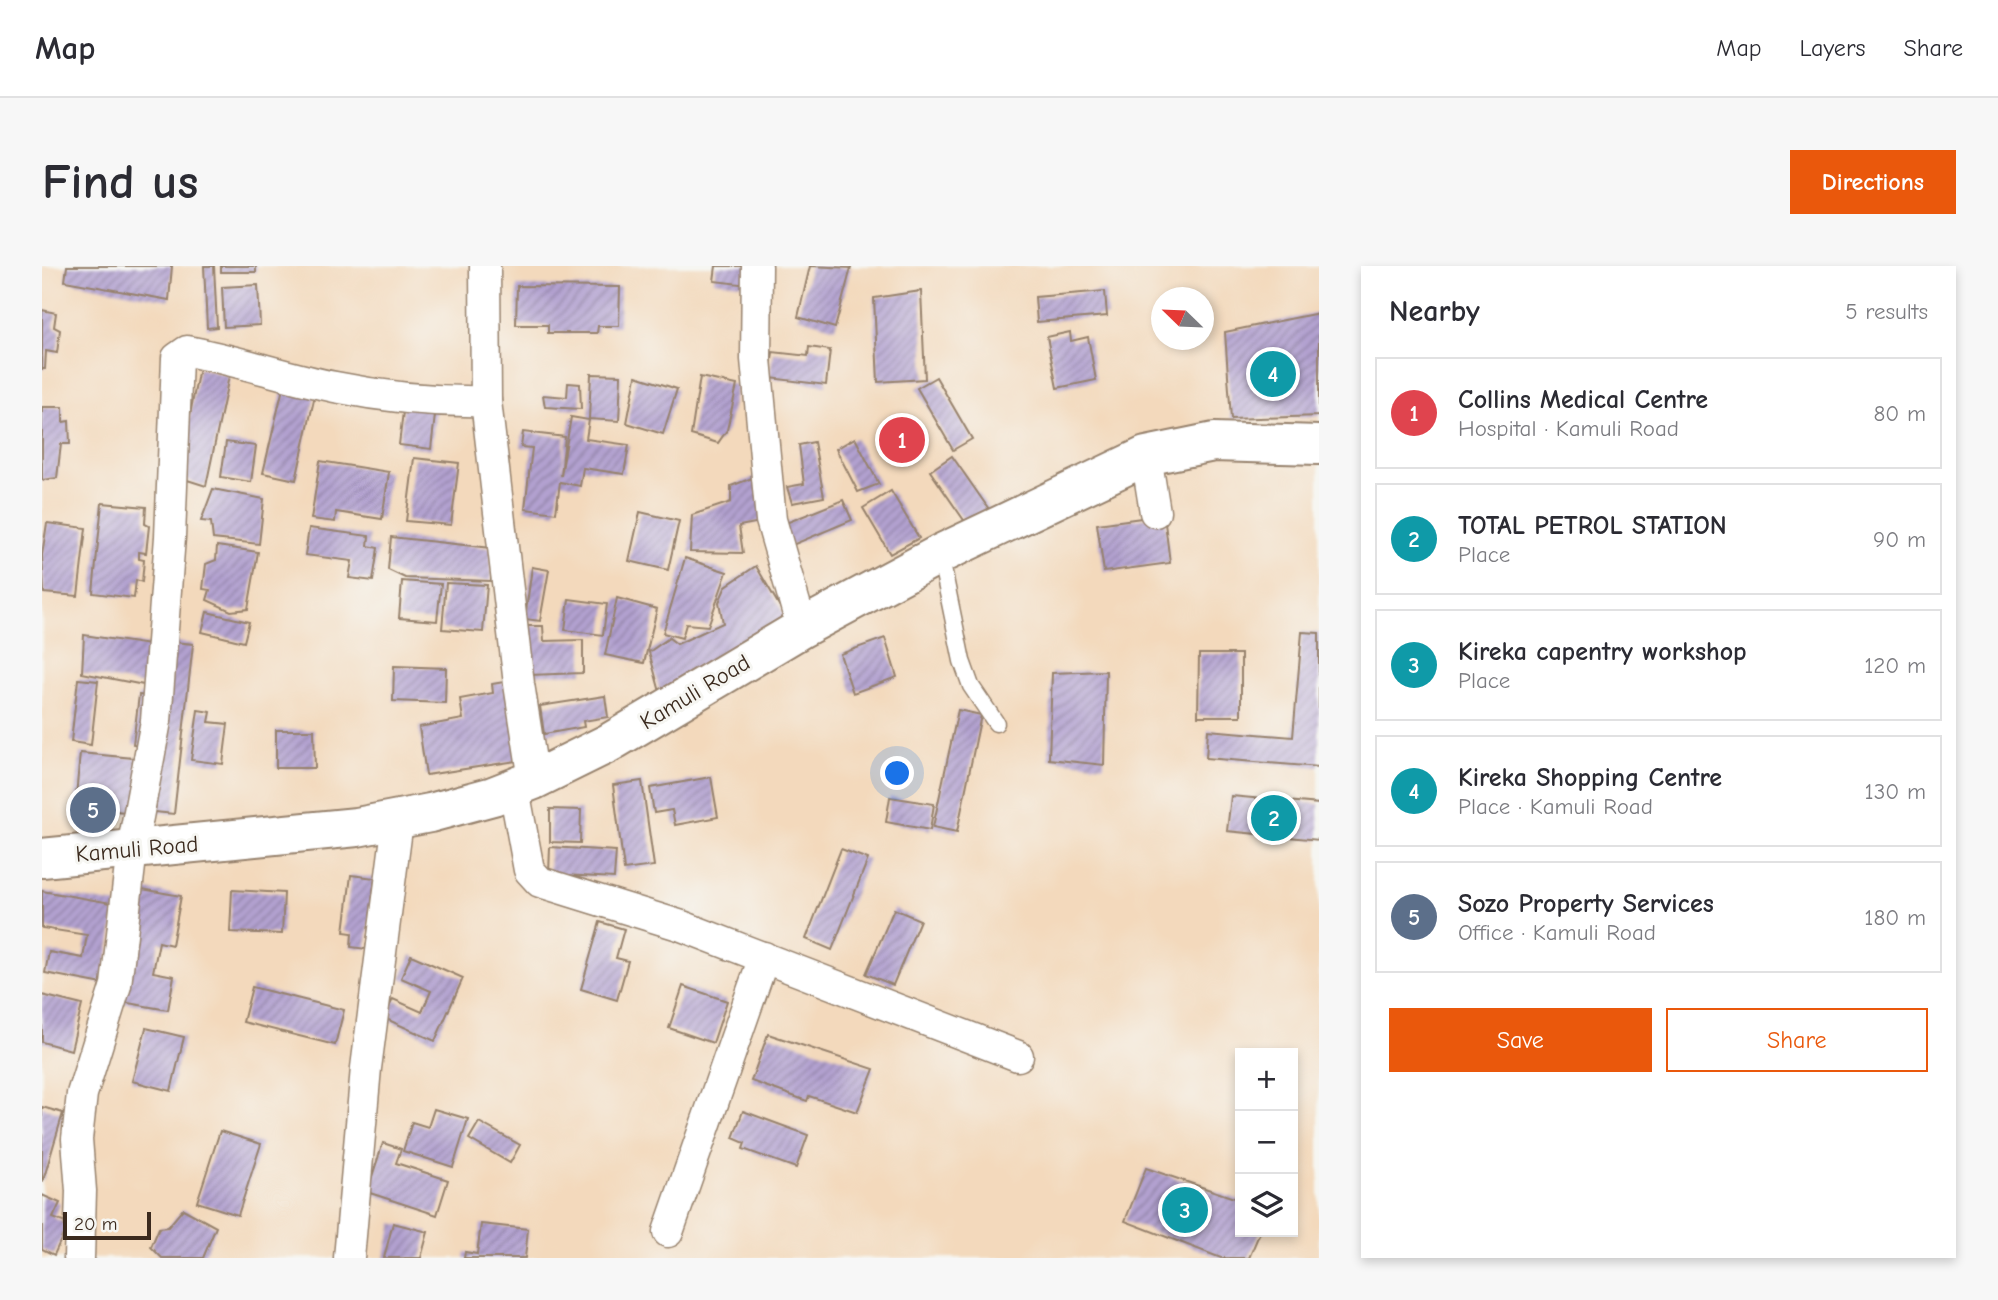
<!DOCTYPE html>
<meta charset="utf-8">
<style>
body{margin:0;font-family:"Comic Neue",sans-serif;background:#f7f7f7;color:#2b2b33}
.controls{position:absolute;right:21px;bottom:21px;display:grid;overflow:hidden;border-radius:0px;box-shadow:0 4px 10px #0003}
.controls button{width:63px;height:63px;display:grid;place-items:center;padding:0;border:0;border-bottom:2px solid #e1e1e2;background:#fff;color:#2b2b33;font:35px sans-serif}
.compass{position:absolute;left:1109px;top:21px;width:63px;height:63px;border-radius:50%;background:#fff;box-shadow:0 4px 10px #0003;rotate:293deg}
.scale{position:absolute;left:21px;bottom:18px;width:88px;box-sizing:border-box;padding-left:7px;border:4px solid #3b2a1e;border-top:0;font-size:19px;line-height:24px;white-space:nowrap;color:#3b2a1e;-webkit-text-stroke:5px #f6f6f2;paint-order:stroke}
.you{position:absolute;left:856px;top:508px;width:24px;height:24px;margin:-18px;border:5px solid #fff;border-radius:50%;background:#1a73e8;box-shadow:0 0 0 10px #1a73e833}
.badge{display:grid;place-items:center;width:46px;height:46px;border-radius:50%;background:#ea580c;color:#fff;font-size:23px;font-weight:700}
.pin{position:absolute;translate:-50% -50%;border:4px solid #fff;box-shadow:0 2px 7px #0006}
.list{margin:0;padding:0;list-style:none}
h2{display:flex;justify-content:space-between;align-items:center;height:91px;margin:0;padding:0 28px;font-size:30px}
h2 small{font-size:23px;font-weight:400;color:#7c7c81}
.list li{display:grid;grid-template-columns:46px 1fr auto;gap:21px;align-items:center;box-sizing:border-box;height:112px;margin:0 14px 14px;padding:0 14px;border:2px solid #e1e1e2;border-radius:0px}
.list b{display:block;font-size:26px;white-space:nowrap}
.list p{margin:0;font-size:23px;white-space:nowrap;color:#7c7c81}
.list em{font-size:23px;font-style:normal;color:#7c7c81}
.actions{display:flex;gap:14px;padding:21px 28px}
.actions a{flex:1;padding:16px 0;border:2px solid #ea580c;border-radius:0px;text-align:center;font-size:24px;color:#ea580c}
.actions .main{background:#ea580c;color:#fff}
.icon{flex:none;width:38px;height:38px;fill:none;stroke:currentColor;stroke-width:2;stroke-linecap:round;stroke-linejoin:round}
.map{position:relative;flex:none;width:1277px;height:992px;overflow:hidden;border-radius:0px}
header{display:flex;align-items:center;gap:42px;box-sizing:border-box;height:98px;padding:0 35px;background:#fff;border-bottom:2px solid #e1e1e2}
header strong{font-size:33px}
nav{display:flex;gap:38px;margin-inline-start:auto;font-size:24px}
.intro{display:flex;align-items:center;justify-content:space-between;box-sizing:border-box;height:168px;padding:0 42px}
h1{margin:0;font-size:49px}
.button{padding:18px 32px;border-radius:0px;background:#ea580c;color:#fff;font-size:24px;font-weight:700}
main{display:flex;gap:42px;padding:0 42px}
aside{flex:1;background:#fff;border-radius:0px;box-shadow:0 4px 10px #0003}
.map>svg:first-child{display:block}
.building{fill:url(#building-hatch)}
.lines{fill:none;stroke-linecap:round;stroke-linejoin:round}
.service-casing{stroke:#97826d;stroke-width:19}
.minor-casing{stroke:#97826d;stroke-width:33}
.tertiary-casing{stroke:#97826d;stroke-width:42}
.service{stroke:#fff;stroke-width:16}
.minor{stroke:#fff;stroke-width:30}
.tertiary{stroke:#fff;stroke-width:38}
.labels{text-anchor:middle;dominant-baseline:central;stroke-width:6;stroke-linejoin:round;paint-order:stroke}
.street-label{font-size:23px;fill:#3b2a1e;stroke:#f6f6f2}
</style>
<header>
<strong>Map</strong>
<nav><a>Map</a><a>Layers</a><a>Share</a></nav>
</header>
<div class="intro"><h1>Find us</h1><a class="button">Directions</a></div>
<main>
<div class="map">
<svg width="1277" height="992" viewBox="0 0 1277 992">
<defs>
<pattern id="building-hatch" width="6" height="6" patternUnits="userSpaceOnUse" patternTransform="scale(1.75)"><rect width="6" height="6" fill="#b2a1d0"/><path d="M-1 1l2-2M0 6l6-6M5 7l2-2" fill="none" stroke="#9283a8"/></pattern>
</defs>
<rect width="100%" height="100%" fill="#f6f6f2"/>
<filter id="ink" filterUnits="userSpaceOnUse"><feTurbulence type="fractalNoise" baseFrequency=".0143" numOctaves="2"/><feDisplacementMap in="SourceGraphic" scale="14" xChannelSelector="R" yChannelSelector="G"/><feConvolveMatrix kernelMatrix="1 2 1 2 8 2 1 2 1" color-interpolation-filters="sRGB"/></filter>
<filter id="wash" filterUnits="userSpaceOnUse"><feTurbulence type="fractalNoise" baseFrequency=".00686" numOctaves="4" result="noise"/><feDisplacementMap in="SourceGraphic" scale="28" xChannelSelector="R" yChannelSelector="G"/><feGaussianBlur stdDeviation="1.57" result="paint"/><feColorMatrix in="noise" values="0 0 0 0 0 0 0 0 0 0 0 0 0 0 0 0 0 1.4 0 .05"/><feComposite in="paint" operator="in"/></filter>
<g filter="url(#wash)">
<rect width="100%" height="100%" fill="#f3d9bc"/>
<g id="blocks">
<!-- building -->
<g class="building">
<path d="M 25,0 L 130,0 L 127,34 L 23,15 Z"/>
<path d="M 162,0 L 172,0 L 175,61 L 165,62 Z"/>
<rect x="179" y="0" width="35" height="6"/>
<path d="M 674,0 L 709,0 L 706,19 L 672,15 Z"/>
<path d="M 768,0 L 809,2 L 793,62 L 756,51 Z"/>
<path d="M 216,19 L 218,59 L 182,61 L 180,21 Z"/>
<path d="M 475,20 L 578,21 L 577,60 L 556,60 L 555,67 L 506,67 L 506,59 L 474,59 Z"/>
<path d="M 879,25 L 883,113 L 836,116 L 832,32 Z"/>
<path d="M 1063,25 L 1065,50 L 995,56 L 993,31 Z"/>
<path d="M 0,44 L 14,47 L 12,61 L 18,64 L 15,87 L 4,85 L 3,103 L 0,103 Z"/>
<path d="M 1277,47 L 1277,150 L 1189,153 L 1183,66 Z"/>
<path d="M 1028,66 L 1029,75 L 1046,71 L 1054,114 L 1015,122 L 1005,71 Z"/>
<path d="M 767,81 L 788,84 L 784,119 L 728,112 L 731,86 L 766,90 Z"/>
<path d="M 157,102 L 187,110 L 164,220 L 136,211 Z"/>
<path d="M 549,108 L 579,109 L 577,155 L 547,153 Z"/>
<path d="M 594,110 L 635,123 L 621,168 L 585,157 Z"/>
<path d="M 658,111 L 695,119 L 685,164 L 676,177 L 649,169 Z"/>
<path d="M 894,111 L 930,173 L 911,184 L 875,122 Z"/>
<path d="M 526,117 L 538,118 L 539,143 L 503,141 L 501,129 L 525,131 Z"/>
<path d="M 241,122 L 273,129 L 254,214 L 221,207 Z"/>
<path d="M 362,137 L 394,141 L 389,183 L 357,179 Z"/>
<path d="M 0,141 L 21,141 L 21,156 L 27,155 L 28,178 L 19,178 L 15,212 L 0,214 Z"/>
<path d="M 529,151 L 547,154 L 544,173 L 587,179 L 582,208 L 541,202 L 538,220 L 518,216 L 514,247 L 483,243 L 490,182 L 479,181 L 481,166 L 523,171 L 519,210 Z"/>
<path d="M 813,172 L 837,218 L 816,226 L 794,183 Z"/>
<path d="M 184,176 L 214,180 L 209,216 L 179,211 Z"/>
<path d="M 772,176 L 782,231 L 750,237 L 745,221 L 762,218 L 757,179 Z"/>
<path d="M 910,190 L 951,249 L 928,263 L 888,205 Z"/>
<path d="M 372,192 L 417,197 L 409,259 L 364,255 Z"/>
<path d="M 278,195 L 347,206 L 340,253 L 294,246 L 293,256 L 269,253 Z"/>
<path d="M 721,208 L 724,255 L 697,260 L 701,287 L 648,286 L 650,249 L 689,236 L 689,220 Z"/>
<path d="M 171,223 L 222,233 L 217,278 L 171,273 L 169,256 L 159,255 Z"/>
<path d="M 849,225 L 877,272 L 848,288 L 821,242 Z"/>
<path d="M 801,234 L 810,254 L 748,280 L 739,259 Z"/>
<path d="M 60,237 L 104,241 L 103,258 L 107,260 L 104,287 L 97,286 L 97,293 L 102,294 L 100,316 L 94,314 L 92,332 L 51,327 Z"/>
<path d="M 598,246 L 637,255 L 626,304 L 587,295 Z"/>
<path d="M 1122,249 L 1128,297 L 1062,306 L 1055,258 Z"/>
<path d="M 5,257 L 44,262 L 36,330 L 2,327 L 0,289 Z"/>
<path d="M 267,262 L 327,270 L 326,280 L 336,282 L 331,315 L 307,312 L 310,295 L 263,289 Z"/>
<path d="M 349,271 L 449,282 L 449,315 L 363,312 L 346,304 Z"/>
<path d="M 175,280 L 216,286 L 206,343 L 189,345 L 165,334 L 168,324 L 161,323 L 164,298 L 174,294 Z"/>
<path d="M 643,292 L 685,306 L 666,360 L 644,358 L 640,372 L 621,367 Z"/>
<path d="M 714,300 L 745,353 L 618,426 L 607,386 L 627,372 L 635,378 L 681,357 L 677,336 L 684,320 Z"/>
<path d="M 490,301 L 507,304 L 498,355 L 483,353 Z"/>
<path d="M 360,315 L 399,318 L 395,355 L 357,352 Z"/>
<path d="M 404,317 L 445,319 L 441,366 L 400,363 Z"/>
<path d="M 575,332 L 615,343 L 602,397 L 563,389 Z"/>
<path d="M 527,333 L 565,338 L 561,369 L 523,364 Z"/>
<path d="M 165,346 L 207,356 L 202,376 L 160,366 Z"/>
<path d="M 486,360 L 501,360 L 502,375 L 541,374 L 541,407 L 487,409 Z"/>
<path d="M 1260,366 L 1277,367 L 1277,501 L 1164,492 L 1166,464 L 1251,471 Z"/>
<path d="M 42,369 L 114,380 L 107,420 L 40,407 Z"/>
<path d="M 843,372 L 855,411 L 811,427 L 798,388 Z"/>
<path d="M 132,376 L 151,378 L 132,548 L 113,546 Z"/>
<path d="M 1157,388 L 1199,388 L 1199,450 L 1156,450 Z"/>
<path d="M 352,400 L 404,402 L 403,437 L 351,435 Z"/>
<path d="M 1064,405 L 1062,499 L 1007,493 L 1010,407 Z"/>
<path d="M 36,413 L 56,415 L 49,479 L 29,476 Z"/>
<path d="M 468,415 L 481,494 L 384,509 L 377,461 L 421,453 L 418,433 L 451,427 L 450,418 Z"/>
<path d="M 97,429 L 112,431 L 106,480 L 91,478 Z"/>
<path d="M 563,430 L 566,451 L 541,455 L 542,461 L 502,468 L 498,440 Z"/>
<path d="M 156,444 L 169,446 L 167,456 L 186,458 L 181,498 L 149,494 Z"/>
<path d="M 916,444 L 939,449 L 915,566 L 891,561 Z"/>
<path d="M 234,464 L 272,464 L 273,502 L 234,502 Z"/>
<path d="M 38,487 L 102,493 L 93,547 L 33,541 Z"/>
<path d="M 669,511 L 676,551 L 633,559 L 630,544 L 612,547 L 608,522 Z"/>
<path d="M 600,515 L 612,600 L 582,604 L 571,519 Z"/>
<path d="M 1189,530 L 1277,538 L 1277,574 L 1185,565 Z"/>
<path d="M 848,531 L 892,538 L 888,564 L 844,556 Z"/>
<path d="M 508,543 L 539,544 L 538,577 L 508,576 Z"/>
<path d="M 508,581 L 574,585 L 572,612 L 507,608 Z"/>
<path d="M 799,583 L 826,593 L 790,684 L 764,673 Z"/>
<path d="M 309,609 L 333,612 L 324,683 L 309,681 L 310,667 L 302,666 Z"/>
<path d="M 100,623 L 139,630 L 130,679 L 117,676 L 111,706 L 132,710 L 126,744 L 80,736 Z"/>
<path d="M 190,624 L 242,627 L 240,668 L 188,666 Z"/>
<path d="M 0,625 L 75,638 L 61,718 L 3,707 L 7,686 L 41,692 L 45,669 L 0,662 Z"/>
<path d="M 852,643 L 878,654 L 851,719 L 824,708 Z"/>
<path d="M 558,656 L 582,663 L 574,692 L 586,695 L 575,734 L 539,723 Z"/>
<path d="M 369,689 L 421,712 L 393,775 L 342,752 L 351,733 L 380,746 L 389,725 L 359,712 Z"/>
<path d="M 641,720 L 685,735 L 671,777 L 627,762 Z"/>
<path d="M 210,721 L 302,744 L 293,779 L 201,756 Z"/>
<path d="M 0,729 L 40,739 L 29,784 L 0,776 Z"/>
<path d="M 104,762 L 142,771 L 129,825 L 90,815 Z"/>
<path d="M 726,768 L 832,803 L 815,846 L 767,830 L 765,835 L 709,815 Z"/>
<path d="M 0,841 L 21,847 L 1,915 L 0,915 Z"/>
<path d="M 392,843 L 426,853 L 411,901 L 361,885 L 370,856 L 386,861 Z"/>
<path d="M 701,845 L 766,869 L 754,902 L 701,883 L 703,877 L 691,872 Z"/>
<path d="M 437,856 L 478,879 L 468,897 L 427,873 Z"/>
<path d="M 178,865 L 219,878 L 196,949 L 155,936 Z"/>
<path d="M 341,877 L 359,883 L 354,897 L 406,914 L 395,949 L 325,926 Z"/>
<path d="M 1104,902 L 1198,934 L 1198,966 L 1218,966 L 1207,992 L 1179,992 L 1083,955 Z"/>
<path d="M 0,929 L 18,937 L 11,952 L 26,958 L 12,989 L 0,983 Z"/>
<path d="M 141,943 L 174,961 L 161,992 L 120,992 L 109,981 L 117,962 L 126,961 Z"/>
<path d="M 351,957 L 386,966 L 379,992 L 342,992 Z"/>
<path d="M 439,958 L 486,963 L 483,992 L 422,992 L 423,986 L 435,988 Z"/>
</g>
</g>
</g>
<g filter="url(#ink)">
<use href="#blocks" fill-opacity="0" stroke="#97826d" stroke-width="2"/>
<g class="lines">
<defs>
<path id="service" d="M 898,288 L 920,395 L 929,420 L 954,457"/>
<g id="minor">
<path d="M 443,0 L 444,135 L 477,418 L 492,514"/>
<path d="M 715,0 L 714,93 L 729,254 L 760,362"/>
<path d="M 1104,190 L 1113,246"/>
<path d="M 472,523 L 487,604 L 498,616 L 640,660 L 976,790"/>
<path d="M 626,966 L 722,691"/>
<path d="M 37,992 L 39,925 L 35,873 L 40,828 L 74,719 L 90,583 L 114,455 L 128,271 L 135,92 L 145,85 C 195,94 243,111 293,121 C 342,131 393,136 444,135"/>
<path d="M 307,992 L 324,802 L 356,555"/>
</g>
<path id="tertiary" d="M 0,592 L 315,561 L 388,547 L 451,530 L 492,514 L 567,477 L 760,362 L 898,288 L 1104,190 L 1172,176 L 1277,179"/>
</defs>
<!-- service casing -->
<use href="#service" class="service-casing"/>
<!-- minor casing -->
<use href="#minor" class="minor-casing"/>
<!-- tertiary casing -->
<use href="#tertiary" class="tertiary-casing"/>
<!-- service -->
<use href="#service" class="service"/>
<!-- minor -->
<use href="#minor" class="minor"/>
<!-- tertiary -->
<use href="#tertiary" class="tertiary"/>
</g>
</g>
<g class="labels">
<!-- street labels -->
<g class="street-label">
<text transform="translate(653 426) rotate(-31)">Kamuli Road</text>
<text transform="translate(95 583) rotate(-5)">Kamuli Road</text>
</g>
</g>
</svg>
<div class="controls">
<button>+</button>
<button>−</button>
<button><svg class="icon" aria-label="layers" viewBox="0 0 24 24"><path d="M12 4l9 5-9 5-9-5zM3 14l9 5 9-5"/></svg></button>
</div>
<svg class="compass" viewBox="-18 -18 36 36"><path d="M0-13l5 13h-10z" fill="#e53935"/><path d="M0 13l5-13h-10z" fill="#7c7c81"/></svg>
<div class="scale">20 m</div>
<div class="you"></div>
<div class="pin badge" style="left:860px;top:174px;background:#e0444e">1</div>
<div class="pin badge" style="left:1232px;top:552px;background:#0f9aa8">2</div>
<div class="pin badge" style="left:1143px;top:944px;background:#0f9aa8">3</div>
<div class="pin badge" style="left:1231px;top:108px;background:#0f9aa8">4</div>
<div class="pin badge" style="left:51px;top:544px;background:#5c6f8a">5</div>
</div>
<aside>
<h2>Nearby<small>5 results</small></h2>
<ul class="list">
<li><span class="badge" style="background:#e0444e">1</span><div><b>Collins Medical Centre</b><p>Hospital · Kamuli Road</p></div><em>80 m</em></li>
<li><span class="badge" style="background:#0f9aa8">2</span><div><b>TOTAL PETROL STATION</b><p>Place</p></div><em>90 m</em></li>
<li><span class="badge" style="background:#0f9aa8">3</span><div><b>Kireka capentry workshop</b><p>Place</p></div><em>120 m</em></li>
<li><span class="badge" style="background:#0f9aa8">4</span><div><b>Kireka Shopping Centre</b><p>Place · Kamuli Road</p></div><em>130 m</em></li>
<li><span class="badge" style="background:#5c6f8a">5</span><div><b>Sozo Property Services</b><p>Office · Kamuli Road</p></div><em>180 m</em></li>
</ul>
<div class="actions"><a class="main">Save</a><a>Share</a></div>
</aside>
</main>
